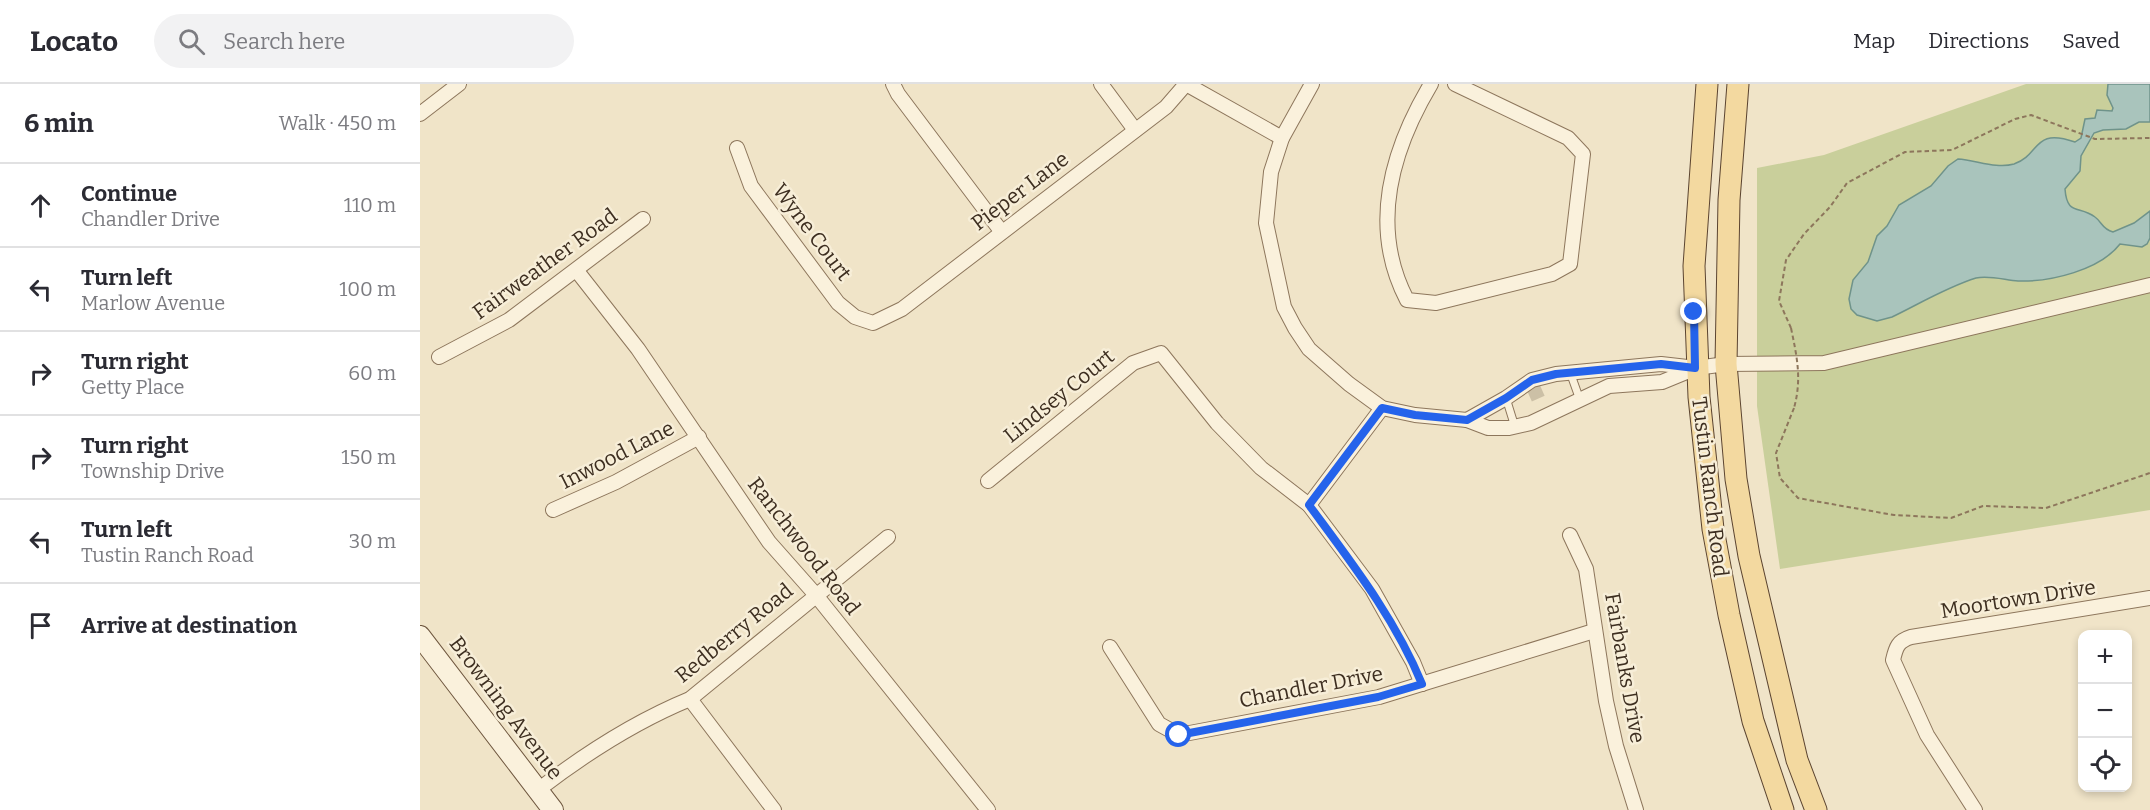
<!DOCTYPE html>
<meta charset="utf-8">
<style>
body{margin:0;font-family:Bitter,serif;background:#f2f2f3;color:#2b2b33}
.controls{position:absolute;right:18px;bottom:18px;display:grid;overflow:hidden;border-radius:12px;box-shadow:0 3px 9px #0003}
.controls button{width:54px;height:54px;display:grid;place-items:center;padding:0;border:0;border-bottom:2px solid #e1e1e2;background:#fff;color:#2b2b33;font:30px sans-serif}
.stop{position:absolute;width:18px;height:18px;margin:-14px;border:4px solid #2563eb;border-radius:50%;background:#fff}
.stop.end{background:#2563eb;border-color:#fff;box-shadow:0 2px 6px #0008}
.list{margin:0;padding:0;list-style:none}
h2{display:flex;justify-content:space-between;align-items:center;height:78px;margin:0;padding:0 24px;font-size:26px}
h2 small{font-size:20px;font-weight:400;color:#7c7c81}
.list li{display:grid;grid-template-columns:39px 1fr auto;gap:18px;align-items:center;box-sizing:border-box;height:84px;padding:0 24px;border-top:2px solid #e1e1e2}
.list b{display:block;font-size:22px;white-space:nowrap}
.list p{margin:0;font-size:20px;white-space:nowrap;color:#7c7c81}
.list em{font-size:20px;font-style:normal;color:#7c7c81}
.icon{flex:none;width:33px;height:33px;fill:none;stroke:currentColor;stroke-width:2;stroke-linecap:round;stroke-linejoin:round}
.map{position:relative;flex:none;width:1730px;height:726px;overflow:hidden}
header{display:flex;align-items:center;gap:36px;box-sizing:border-box;height:84px;padding:0 30px;background:#fff;border-bottom:2px solid #e1e1e2}
header strong{font-size:28px}
nav{display:flex;gap:33px;margin-inline-start:auto;font-size:21px}
.search{width:420px;height:54px;background:#f2f2f3;display:flex;align-items:center;gap:15px;box-sizing:border-box;padding:0 21px;border-radius:33px;color:#7c7c81;font-size:22px}
main{display:flex}
aside{flex:1;background:#fff}
.map>svg:first-child{display:block}
.green{fill:#c9cf9b}
.water{fill:#a9c4bc;stroke:#6f938a;stroke-width:1.5}
.lines{fill:none;stroke-linecap:round;stroke-linejoin:round}
.street-tunnel{stroke:#ccc0a6;stroke-width:14;stroke-dasharray:14 7;stroke-linecap:butt}
.lane-casing{stroke:#8d765c;stroke-width:9}
.street-casing{stroke:#8d765c;stroke-width:16}
.secondary-casing{stroke:#6f573f;stroke-width:22}
.primary-casing{stroke:#5b4430;stroke-width:23}
.path{stroke:#8d765c;stroke-width:2;stroke-dasharray:4.5 3;stroke-linecap:butt}
.lane{stroke:#faf1dc;stroke-width:7}
.street{stroke:#faf1dc;stroke-width:14}
.secondary{stroke:#faf1dc;stroke-width:20}
.primary{stroke:#f3d9a0;stroke-width:21}
.path-bridge{stroke:#8d765c;stroke-width:2;stroke-dasharray:4.5 3;stroke-linecap:butt}
.route{stroke:#2563eb;stroke-width:8}
.labels{text-anchor:middle;dominant-baseline:central;stroke-width:5;stroke-linejoin:round;paint-order:stroke}
.street-label{font-size:21px;fill:#3d2e20;stroke:#f7eed8}
</style>
<header>
<strong>Locato</strong>
<div class="search"><svg class="icon" aria-label="search" viewBox="0 0 24 24"><circle cx="10" cy="10" r="6"/><path d="M15 15l6 6"/></svg>Search here</div>
<nav><a>Map</a><a>Directions</a><a>Saved</a></nav>
</header>
<main>
<aside>
<h2>6 min<small>Walk · 450 m</small></h2>
<ul class="list">
<li><svg class="icon" aria-label="ahead" viewBox="0 0 24 24"><path d="M12 20V5M6 11l6-6 6 6"/></svg><div><b>Continue</b><p>Chandler Drive</p></div><em>110 m</em></li>
<li><svg class="icon" aria-label="left" viewBox="0 0 24 24"><path d="M17 20v-9H6M10 6l-5 5 5 5"/></svg><div><b>Turn left</b><p>Marlow Avenue</p></div><em>100 m</em></li>
<li><svg class="icon" aria-label="right" viewBox="0 0 24 24"><path d="M7 20v-9h11M14 6l5 5-5 5"/></svg><div><b>Turn right</b><p>Getty Place</p></div><em>60 m</em></li>
<li><svg class="icon" aria-label="right" viewBox="0 0 24 24"><path d="M7 20v-9h11M14 6l5 5-5 5"/></svg><div><b>Turn right</b><p>Township Drive</p></div><em>150 m</em></li>
<li><svg class="icon" aria-label="left" viewBox="0 0 24 24"><path d="M17 20v-9H6M10 6l-5 5 5 5"/></svg><div><b>Turn left</b><p>Tustin Ranch Road</p></div><em>30 m</em></li>
<li><svg class="icon" aria-label="arrive" viewBox="0 0 24 24"><path d="M6 21V4h12l-3 4 3 4H6"/></svg><div><b>Arrive at destination</b></div></li>
</ul>
</aside>
<div class="map">
<svg width="1730" height="726" viewBox="0 0 1730 726">
<rect width="100%" height="100%" fill="#f0e4c8"/>
<!-- green -->
<path class="green" d="M 1606,0 L 1730,0 L 1730,426 L 1360,485 L 1337,322 L 1337,84 L 1404,71 Z"/>
<!-- water -->
<path class="water" d="M 1688,0 L 1730,0 L 1730,38 L 1719,38 L 1706,45 L 1683,46 L 1674,49 L 1661,72 L 1660,87 L 1645,105 C 1647,132 1659,121 1675,133 C 1682,138 1682,145 1693,148 L 1714,139 L 1730,127 L 1730,154 L 1727,160 L 1722,163 L 1700,160 C 1680,186 1631,198 1598,197 C 1585,196 1569,191 1556,194 C 1527,203 1499,220 1472,233 L 1457,237 L 1437,231 L 1431,225 L 1429,215 L 1433,196 L 1448,178 L 1457,152 L 1467,142 L 1479,121 L 1511,102 L 1528,82 L 1538,75 C 1556,76 1576,85 1594,80 C 1621,71 1612,43 1655,58 L 1661,54 L 1665,35 L 1675,34 L 1677,26 L 1692,27 L 1693,24 L 1687,11 Z"/>
<g class="lines">
<!-- street-tunnel -->
<path class="street-tunnel" d="M 1109,311 L 1127,303"/>
<defs>
<g id="lane">
<path d="M 1150,288 L 1160,316"/>
<path d="M 1086,314 L 1095,343"/>
</g>
<g id="street">
<path d="M 473,0 L 478,10 L 581,147"/>
<path d="M 681,0 L 715,46"/>
<path d="M 766,0 L 862,54"/>
<path d="M 892,0 L 862,54 L 851,88 L 846,139 L 864,223 L 875,244 L 889,265 L 929,300 L 962,324 L 995,331 L 1047,336 L 1068,344 L 1089,344 L 1111,339 L 1189,302 L 1242,298 L 1276,284"/>
<path d="M 1011,0 C 971,67 949,143 987,216 L 1016,219 L 1132,190 L 1150,180 L 1163,70 L 1148,54 L 1035,0"/>
<path d="M 0,30 L 39,0"/>
<path d="M 317,64 L 331,102 L 418,219 L 435,233 L 453,239 L 482,225 L 746,23 L 766,0"/>
<path d="M 157,187 L 218,265 L 349,458 L 395,510 L 568,726"/>
<path d="M 19,273 L 89,236 L 223,135"/>
<path d="M 1047,336 L 1086,314 L 1112,296 L 1136,290 L 1241,280 L 1276,284 L 1306,280 L 1404,279 L 1730,201"/>
<path d="M 568,397 L 713,279 L 741,269 L 797,339 L 841,384 L 889,421 L 952,505 L 993,578 L 1002,600"/>
<path d="M 889,421 L 962,324"/>
<path d="M 133,426 L 196,398 L 279,353"/>
<path d="M 1150,451 L 1166,485 L 1186,617 L 1196,662 L 1216,726"/>
<path d="M 690,563 L 739,640 L 759,651 L 959,613 L 1174,547"/>
<path d="M 270,615 L 354,726"/>
<path d="M 118,706 C 166,669 214,638 270,615 L 468,453"/>
<path d="M 1555,726 L 1507,651 L 1473,576 C 1476,563 1478,557 1491,553 L 1730,514"/>
</g>
<path id="secondary" d="M 0,552 L 133,726"/>
<g id="primary">
<path d="M 1287,0 L 1274,182 L 1279,313 L 1293,445 L 1309,531 L 1333,637 L 1363,726"/>
<path d="M 1318,0 L 1309,116 L 1306,280 L 1316,395 L 1329,472 L 1377,676 L 1396,726"/>
</g>
</defs>
<!-- lane casing -->
<use href="#lane" class="lane-casing"/>
<!-- street casing -->
<use href="#street" class="street-casing"/>
<!-- secondary casing -->
<use href="#secondary" class="secondary-casing"/>
<!-- primary casing -->
<use href="#primary" class="primary-casing"/>
<!-- path -->
<g class="path">
<path d="M 1371,244 L 1359,217 L 1366,176 L 1384,150 L 1410,123 L 1427,99 L 1485,68 L 1532,66 L 1595,35 L 1611,31 L 1675,55 L 1730,54"/>
<path d="M 1374,324 L 1356,369 L 1360,394 L 1378,414 L 1394,417 L 1474,431 L 1531,434 L 1563,422 L 1626,424 L 1730,389"/>
</g>
<!-- lane -->
<use href="#lane" class="lane"/>
<!-- street -->
<use href="#street" class="street"/>
<!-- secondary -->
<use href="#secondary" class="secondary"/>
<!-- primary -->
<use href="#primary" class="primary"/>
<!-- path-bridge -->
<path class="path-bridge" d="M 1371,244 C 1377,273 1382,295 1374,324"/>
</g>
<g class="lines">
<!-- route -->
<path class="route" d="M 759,651 L 958,613 L 1002,600 C 975,534 931,478 889,421 L 962,324 L 995,331 L 1047,336 L 1086,314 L 1112,296 L 1136,290 L 1241,280 L 1275,284 L 1274,228"/>
</g>
<g class="labels">
<!-- street labels -->
<g class="street-label">
<text transform="translate(600 107) rotate(-37)">Pieper Lane</text>
<text transform="translate(392 148) rotate(53)">Wyne Court</text>
<text transform="translate(125 180) rotate(-36)">Fairweather Road</text>
<text transform="translate(639 312) rotate(-39)">Lindsey Court</text>
<text transform="translate(197 371) rotate(-27)">Inwood Lane</text>
<text transform="translate(1290 403) rotate(83)">Tustin Ranch Road</text>
<text transform="translate(384 462) rotate(52)">Ranchwood Road</text>
<text transform="translate(1598 515) rotate(-9)">Moortown Drive</text>
<text transform="translate(314 549) rotate(-39)">Redberry Road</text>
<text transform="translate(1205 584) rotate(80)">Fairbanks Drive</text>
<text transform="translate(891 603) rotate(-11)">Chandler Drive</text>
<text transform="translate(86 624) rotate(53)">Browning Avenue</text>
</g>
</g>
</svg>
<div class="controls">
<button>+</button>
<button>−</button>
<button><svg class="icon" aria-label="locate" viewBox="0 0 24 24"><circle cx="12" cy="12" r="6"/><path d="M12 2v4M12 18v4M2 12h4M18 12h4"/></svg></button>
</div>
<div class="stop" style="left:759px;top:651px"></div>
<div class="stop end" style="left:1274px;top:228px"></div>
</div>
</main>
